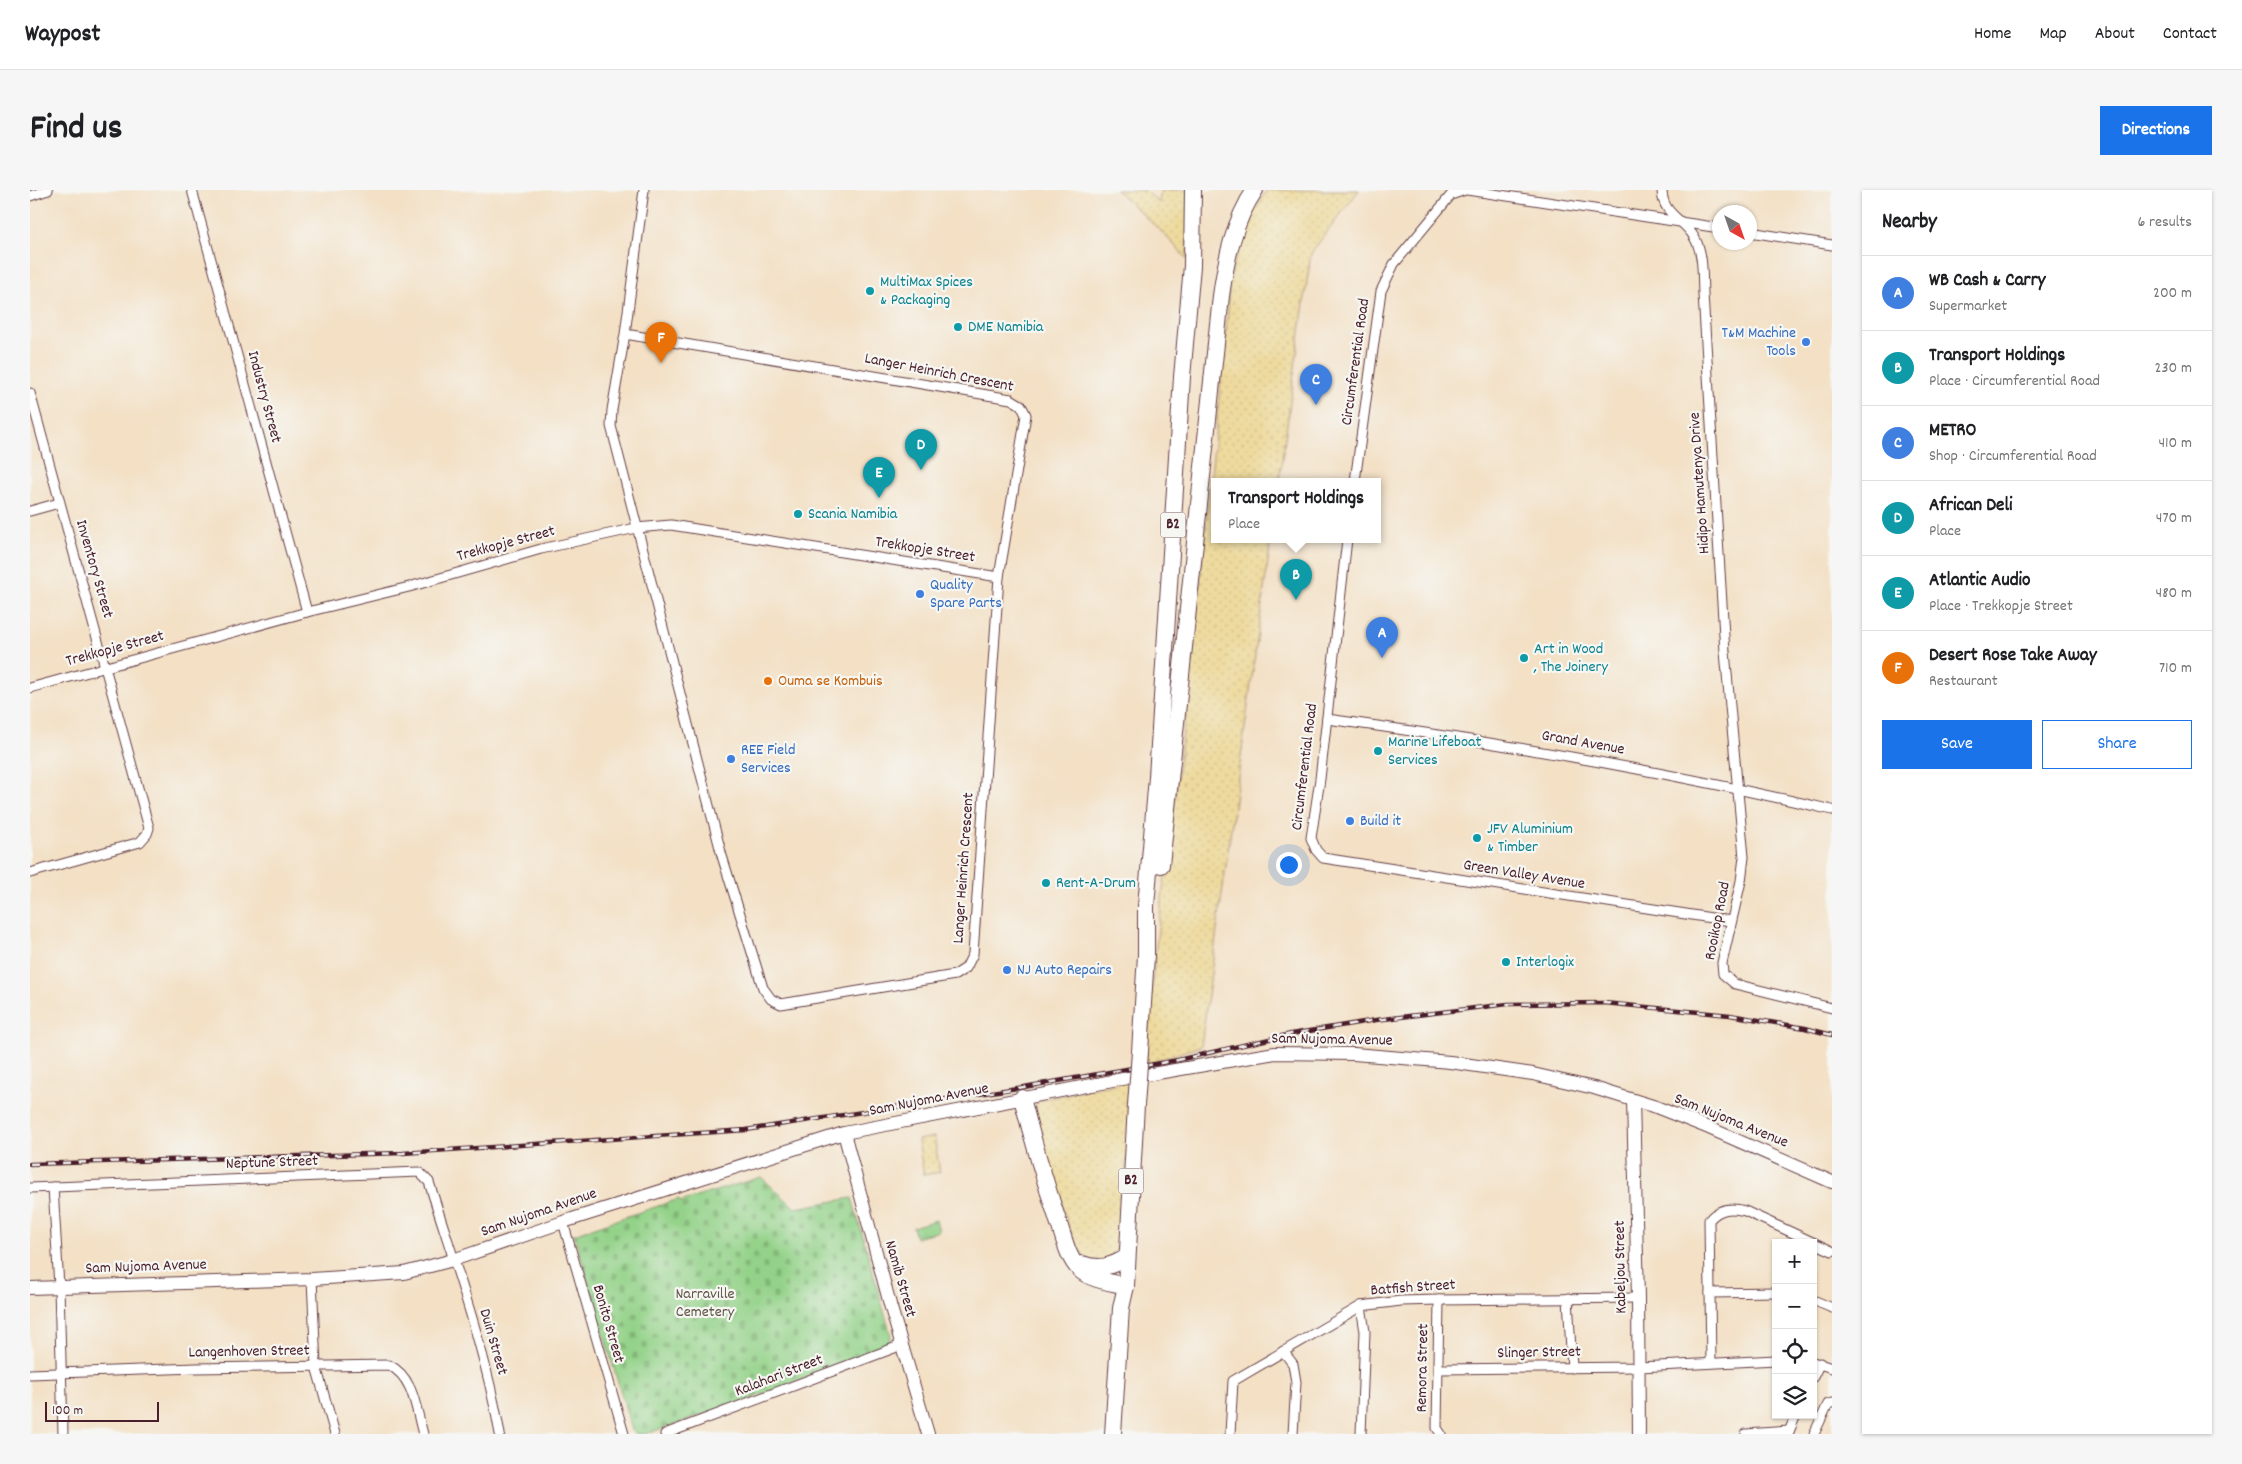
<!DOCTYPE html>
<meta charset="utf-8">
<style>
body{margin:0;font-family:Dekko,sans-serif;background:#f6f6f6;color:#202124}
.controls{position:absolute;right:15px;bottom:15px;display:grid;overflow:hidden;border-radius:0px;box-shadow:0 1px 4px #0004}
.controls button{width:45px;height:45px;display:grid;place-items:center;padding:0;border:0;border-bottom:1px solid #e0e0e0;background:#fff;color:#202124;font:25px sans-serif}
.compass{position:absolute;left:1682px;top:15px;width:45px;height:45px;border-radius:50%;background:#fff;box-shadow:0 1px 4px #0004;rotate:140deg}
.scale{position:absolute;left:15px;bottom:12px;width:114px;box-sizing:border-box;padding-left:5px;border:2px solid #4a1f2b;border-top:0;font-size:14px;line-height:18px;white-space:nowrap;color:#4a1f2b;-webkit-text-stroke:4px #f6f6f2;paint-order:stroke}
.you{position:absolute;left:1258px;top:674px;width:18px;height:18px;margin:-12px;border:4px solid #fff;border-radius:50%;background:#1a73e8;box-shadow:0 0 0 8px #1a73e833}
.badge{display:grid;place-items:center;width:32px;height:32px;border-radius:50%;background:#1a73e8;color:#fff;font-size:16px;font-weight:700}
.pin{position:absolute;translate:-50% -41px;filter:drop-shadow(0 1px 2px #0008)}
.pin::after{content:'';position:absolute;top:26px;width:18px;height:15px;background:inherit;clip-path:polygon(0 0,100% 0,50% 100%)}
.popup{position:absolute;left:1181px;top:288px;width:170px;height:65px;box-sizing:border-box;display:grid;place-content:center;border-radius:0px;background:#fff;filter:drop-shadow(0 1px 4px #0005);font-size:16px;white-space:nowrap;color:#757577}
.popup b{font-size:19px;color:#202124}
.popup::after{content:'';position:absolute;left:50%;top:100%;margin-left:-10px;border:10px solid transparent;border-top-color:#fff}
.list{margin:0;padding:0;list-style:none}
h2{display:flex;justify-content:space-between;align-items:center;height:65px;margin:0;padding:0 20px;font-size:21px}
h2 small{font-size:16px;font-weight:400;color:#757577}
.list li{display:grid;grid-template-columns:32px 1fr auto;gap:15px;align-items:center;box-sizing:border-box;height:75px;padding:0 20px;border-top:1px solid #e0e0e0}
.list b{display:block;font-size:19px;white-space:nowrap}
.list p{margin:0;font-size:16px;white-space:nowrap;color:#757577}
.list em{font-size:16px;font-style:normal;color:#757577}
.actions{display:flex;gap:10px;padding:15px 20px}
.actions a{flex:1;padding:11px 0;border:1px solid #1a73e8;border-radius:0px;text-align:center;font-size:18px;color:#1a73e8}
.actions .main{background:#1a73e8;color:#fff}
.icon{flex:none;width:28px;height:28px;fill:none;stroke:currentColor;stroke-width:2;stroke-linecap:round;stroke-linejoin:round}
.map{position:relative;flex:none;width:1802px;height:1244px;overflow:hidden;border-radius:0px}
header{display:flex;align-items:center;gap:30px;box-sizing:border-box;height:70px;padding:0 25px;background:#fff;border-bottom:1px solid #e0e0e0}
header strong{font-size:24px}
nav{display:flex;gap:28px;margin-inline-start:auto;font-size:18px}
.intro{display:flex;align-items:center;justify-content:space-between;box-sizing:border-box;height:120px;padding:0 30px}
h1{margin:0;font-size:35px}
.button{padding:12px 22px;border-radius:0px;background:#1a73e8;color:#fff;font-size:18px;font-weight:700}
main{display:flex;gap:30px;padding:0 30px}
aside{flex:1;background:#fff;border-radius:0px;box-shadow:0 1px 4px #0004}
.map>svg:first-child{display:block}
.grass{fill:url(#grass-tufts);stroke:#6e785a}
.sand{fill:url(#sand-dots);stroke:#9c7c64}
.cemetery{fill:url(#cemetery-stones);stroke:#6e785a}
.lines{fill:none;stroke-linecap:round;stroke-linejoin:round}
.street-casing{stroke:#633c42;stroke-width:11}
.secondary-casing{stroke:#633c42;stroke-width:14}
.highway-casing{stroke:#633c42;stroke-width:18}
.street{stroke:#fff;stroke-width:9}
.secondary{stroke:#fff;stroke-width:12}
.highway{stroke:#fff;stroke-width:16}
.rail-casing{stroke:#4a1f2b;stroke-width:4.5}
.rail{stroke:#f6f6f2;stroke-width:2.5;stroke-dasharray:8;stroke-linecap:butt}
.highway-bridge-casing{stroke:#633c42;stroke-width:18;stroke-linecap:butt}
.highway-bridge{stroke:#fff;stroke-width:16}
.culture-dot{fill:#0f9aa8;stroke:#f6f6f2;stroke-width:2}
.shop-dot{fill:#3f7fe0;stroke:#f6f6f2;stroke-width:2}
.food-dot{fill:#e8710a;stroke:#f6f6f2;stroke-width:2}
.labels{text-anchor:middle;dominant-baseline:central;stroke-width:4.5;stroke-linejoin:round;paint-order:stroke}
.shield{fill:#f6f6f2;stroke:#7e6067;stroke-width:1}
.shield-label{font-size:15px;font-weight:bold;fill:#4a1f2b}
.culture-label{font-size:16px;fill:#0d838f;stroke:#f6f6f2;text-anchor:start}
.shop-label{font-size:16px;fill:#366cbe;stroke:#f6f6f2;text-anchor:start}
.street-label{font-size:16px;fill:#4a1f2b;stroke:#f6f6f2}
.food-label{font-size:16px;fill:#c56008;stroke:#f6f6f2;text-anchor:start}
.park-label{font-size:16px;fill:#605547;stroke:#f6f6f2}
</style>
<header>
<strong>Waypost</strong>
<nav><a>Home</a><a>Map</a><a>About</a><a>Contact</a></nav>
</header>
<div class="intro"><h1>Find us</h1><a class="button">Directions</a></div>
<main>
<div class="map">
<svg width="1802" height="1244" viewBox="0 0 1802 1244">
<defs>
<pattern id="grass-tufts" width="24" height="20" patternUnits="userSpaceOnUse" patternTransform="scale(1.25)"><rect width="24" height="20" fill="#93d288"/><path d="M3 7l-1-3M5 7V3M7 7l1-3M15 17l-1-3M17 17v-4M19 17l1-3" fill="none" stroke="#80b476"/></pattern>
<pattern id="sand-dots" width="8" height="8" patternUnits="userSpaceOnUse" patternTransform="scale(1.25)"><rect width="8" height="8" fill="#eeda9e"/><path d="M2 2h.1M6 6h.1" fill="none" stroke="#cebb88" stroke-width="1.8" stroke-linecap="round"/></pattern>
<pattern id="cemetery-stones" width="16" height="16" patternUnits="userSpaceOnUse" patternTransform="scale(1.25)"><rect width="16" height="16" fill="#93d288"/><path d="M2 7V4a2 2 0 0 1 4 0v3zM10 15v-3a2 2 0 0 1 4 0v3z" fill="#80b476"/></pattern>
</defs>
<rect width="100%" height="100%" fill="#f6f6f2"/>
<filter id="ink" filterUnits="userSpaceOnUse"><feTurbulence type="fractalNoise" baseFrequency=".02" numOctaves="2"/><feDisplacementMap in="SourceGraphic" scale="10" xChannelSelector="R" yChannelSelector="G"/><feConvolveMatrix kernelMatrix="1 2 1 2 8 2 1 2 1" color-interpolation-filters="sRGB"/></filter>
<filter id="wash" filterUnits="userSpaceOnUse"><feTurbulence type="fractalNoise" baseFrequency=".0096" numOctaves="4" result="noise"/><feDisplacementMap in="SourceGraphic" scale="20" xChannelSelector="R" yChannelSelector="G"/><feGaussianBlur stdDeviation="1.12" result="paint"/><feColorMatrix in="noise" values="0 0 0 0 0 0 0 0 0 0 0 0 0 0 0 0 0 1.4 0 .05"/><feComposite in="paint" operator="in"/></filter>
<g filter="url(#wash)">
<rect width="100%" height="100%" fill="#f3e0c5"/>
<!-- grass -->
<path class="grass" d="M 906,1030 L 909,1041 L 886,1048 L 883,1037 Z"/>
<!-- sand -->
<g class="sand">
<path d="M 1086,0 L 1115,0 L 1129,13 L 1131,0 L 1158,0 L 1157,69 L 1134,44 Z"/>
<path d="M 1237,0 L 1329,0 L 1281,63 L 1249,291 L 1185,291 L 1185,349 L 1241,349 L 1171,856 L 1115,874 L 1125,764 L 1162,471 L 1198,120 L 1199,93 L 1212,43 Z"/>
<path d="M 1103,890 L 1090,1052 L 1082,1067 L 1073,1072 L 1056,1069 L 1044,1054 L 1004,926 L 1005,917 L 1010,910 Z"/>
<path d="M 904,947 L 910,982 L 894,985 L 888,950 Z"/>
</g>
<!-- cemetery -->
<path class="cemetery" d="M 731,987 L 765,1018 L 822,1008 L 861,1146 L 857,1156 L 713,1212 L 615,1244 L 606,1244 L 602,1240 L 544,1044 L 649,1009 L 650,1012 Z"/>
</g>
<g filter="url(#ink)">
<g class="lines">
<defs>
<g id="street">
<path d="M 162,0 L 277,422"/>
<path d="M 1437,0 L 1690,38"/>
<path d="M 1632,0 C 1632,25 1654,29 1664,47 C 1674,63 1672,86 1673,104 L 1695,462 L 1714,667 L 1711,691 L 1692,773 L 1693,784 L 1705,794 L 1802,818"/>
<path d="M 0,6 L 18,0"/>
<path d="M 1720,42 L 1802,55"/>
<path d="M 595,144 L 981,209 L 991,215 L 996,225 L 969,387 L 943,764 L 936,778 L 925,785 L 751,814 L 741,809 L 733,798 L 692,666 L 581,236 L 582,220 L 595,144 L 614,0"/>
<path d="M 0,203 L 119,638 L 117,644 L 110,652 L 0,683"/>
<path d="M 1325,291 L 1351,101 L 1364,74 L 1421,5 L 1435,0"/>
<path d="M 0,321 L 29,313"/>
<path d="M 1317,349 L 1290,589 L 1281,648 L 1286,660 L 1293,668 L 1701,731"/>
<path d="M 0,498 L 277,422 L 379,397 L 511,359 L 606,338 L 641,335 L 969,387"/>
<path d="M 1297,529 C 1467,552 1635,581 1802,620"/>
<path d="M 23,997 L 29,1097 L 33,1244"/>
<path d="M 0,998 L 389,982 L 399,992 C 425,1075 455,1158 470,1244"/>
<path d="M 533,1032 L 594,1244"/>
<path d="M 282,1089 L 286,1176 L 305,1244"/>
<path d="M 1680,1103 L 1746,1102"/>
<path d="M 1538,1108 L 1542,1178"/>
<path d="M 1409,1110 L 1407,1238 L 1411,1244"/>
<path d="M 1783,1110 L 1802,1118"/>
<path d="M 1253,1161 L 1263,1174 L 1266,1192 L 1263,1244"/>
<path d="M 1783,1172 L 1802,1178"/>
<path d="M 1681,1173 L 1679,1030 C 1689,1018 1701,1017 1715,1021 L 1802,1061"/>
<path d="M 1409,1179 L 1609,1177 L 1746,1170"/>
<path d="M 0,1184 L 166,1178 L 359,1175 C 384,1187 386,1220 393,1244"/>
<path d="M 1783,1187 L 1790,1173"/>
<path d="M 635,1244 L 872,1155"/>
<path d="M 1200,1244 L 1203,1191 L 1331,1116 L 1371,1111 L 1409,1110 L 1608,1108"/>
<path d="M 1331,1244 L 1335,1142 L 1331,1116"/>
<path d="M 1716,1244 L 1759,1241"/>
<path d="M 1758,1244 L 1766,1225"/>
<path d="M 1784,1244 L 1798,1214 L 1802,1213"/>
</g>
<g id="secondary">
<path d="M 1603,910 L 1608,1108 L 1609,1244"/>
<path d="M 814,943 L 861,1118 L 898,1244"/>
<path d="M 0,1098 L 282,1089 L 374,1083 L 423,1070 L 533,1032 L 814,943 L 1098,888 L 1245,863 L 1324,864 L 1420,872 L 1503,884 L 1564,898 L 1626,917 L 1679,938 L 1802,992"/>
</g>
<g id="highway">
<path d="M 1131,675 L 1191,106 C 1196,69 1204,31 1225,0"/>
<path d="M 1110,862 L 1116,765 L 1116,716 L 1127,587 L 1152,187 L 1162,76 L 1163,0"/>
<path d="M 992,908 C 1003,951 1015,992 1029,1034 C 1034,1048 1038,1068 1049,1079 C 1060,1090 1081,1092 1096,1096"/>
<path d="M 1052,1074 C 1069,1080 1081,1077 1097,1067"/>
<path d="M 1083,1244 L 1091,1118 L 1096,1096 L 1106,915"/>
</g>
</defs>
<!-- street casing -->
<use href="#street" class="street-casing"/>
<!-- secondary casing -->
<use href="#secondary" class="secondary-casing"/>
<!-- highway casing -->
<use href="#highway" class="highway-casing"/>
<!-- street -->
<use href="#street" class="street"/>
<!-- secondary -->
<use href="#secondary" class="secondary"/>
<!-- highway -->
<use href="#highway" class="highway"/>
<defs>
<path id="rail" d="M 0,974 L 373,963 L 716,940 L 994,897 L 1148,870 L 1261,844 L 1346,830 L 1478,814 L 1574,813 L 1700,825 L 1775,838 L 1802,845"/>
</defs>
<!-- rail casing -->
<use href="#rail" class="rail-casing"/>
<!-- rail -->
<use href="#rail" class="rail"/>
<defs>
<path id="highway-bridge" d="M 1106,915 L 1110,862"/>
</defs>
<!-- highway-bridge casing -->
<use href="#highway-bridge" class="highway-bridge-casing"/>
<!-- highway-bridge -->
<use href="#highway-bridge" class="highway-bridge"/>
</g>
</g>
<!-- markers -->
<g class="culture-dot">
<circle cx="840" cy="101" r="5"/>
<circle cx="928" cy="137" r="5"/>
<circle cx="768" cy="324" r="5"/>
<circle cx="1494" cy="468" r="5"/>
<circle cx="1348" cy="561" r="5"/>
<circle cx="1447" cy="648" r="5"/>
<circle cx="1016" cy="693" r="5"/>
<circle cx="1476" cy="772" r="5"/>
</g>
<g class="shop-dot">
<circle cx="1776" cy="152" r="5"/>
<circle cx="890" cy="404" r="5"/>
<circle cx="701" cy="569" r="5"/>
<circle cx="1320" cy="631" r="5"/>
<circle cx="977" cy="780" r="5"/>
</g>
<circle class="food-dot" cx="738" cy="491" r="5"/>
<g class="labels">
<!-- shield labels -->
<g class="shield">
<rect x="1130.5" y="322.5" width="25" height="25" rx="4"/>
<rect x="1088.5" y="978.5" width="25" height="25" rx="4"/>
</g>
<g class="shield-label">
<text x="1143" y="335">B2</text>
<text x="1101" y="991">B2</text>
</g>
<!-- culture labels -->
<g class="culture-label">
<text x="850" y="92">MultiMax Spices<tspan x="850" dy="18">&amp; Packaging</tspan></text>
<text x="938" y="137">DME Namibia</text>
<text x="778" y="324">Scania Namibia</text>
<text x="1504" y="459">Art in Wood<tspan x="1504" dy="18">, The Joinery</tspan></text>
<text x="1358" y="552">Marine Lifeboat<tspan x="1358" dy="18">Services</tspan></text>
<text x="1457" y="639">JFV Aluminium<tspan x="1457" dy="18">&amp; Timber</tspan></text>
<text x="1026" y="693">Rent-A-Drum</text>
<text x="1486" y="772">Interlogix</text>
</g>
<!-- shop labels -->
<g class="shop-label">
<text x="1766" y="143" text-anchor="end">T&amp;M Machine<tspan x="1766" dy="18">Tools</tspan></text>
<text x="900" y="395">Quality<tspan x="900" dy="18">Spare Parts</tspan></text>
<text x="711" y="560">REE Field<tspan x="711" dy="18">Services</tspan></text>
<text x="1330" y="631">Build it</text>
<text x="987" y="780">NJ Auto Repairs</text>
</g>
<!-- street labels -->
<g class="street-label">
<text transform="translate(1326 172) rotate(-82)">Circumferential Road</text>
<text transform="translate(909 183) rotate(11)">Langer Heinrich Crescent</text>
<text transform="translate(234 207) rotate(75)">Industry Street</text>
<text transform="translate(1670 293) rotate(-94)">Hidipo Hamutenya Drive</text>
<text transform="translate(476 354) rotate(-15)">Trekkopje Street</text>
<text transform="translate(895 360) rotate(9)">Trekkopje Street</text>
<text transform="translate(64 379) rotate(74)">Inventory Street</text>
<text transform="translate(85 459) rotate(-15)">Trekkopje Street</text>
<text transform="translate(1553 553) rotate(10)">Grand Avenue</text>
<text transform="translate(1275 577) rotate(-83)">Circumferential Road</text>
<text transform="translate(934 678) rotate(-86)">Langer Heinrich Crescent</text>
<text transform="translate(1494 685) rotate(9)">Green Valley Avenue</text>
<text transform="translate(1688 731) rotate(-79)">Rooikop Road</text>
<text transform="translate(1302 850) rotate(1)">Sam Nujoma Avenue</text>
<text transform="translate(899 910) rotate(-11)">Sam Nujoma Avenue</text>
<text transform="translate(1701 931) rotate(22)">Sam Nujoma Avenue</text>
<text transform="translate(242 973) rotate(-2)">Neptune Street</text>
<text transform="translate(509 1023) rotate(-19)">Sam Nujoma Avenue</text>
<text transform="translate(116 1077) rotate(-2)">Sam Nujoma Avenue</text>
<text transform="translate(1591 1077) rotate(-91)">Kabeljou Street</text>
<text transform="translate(870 1089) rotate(74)">Namib Street</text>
<text transform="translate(1383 1098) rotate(-4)">Batfish Street</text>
<text transform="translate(578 1134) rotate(74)">Bonito Street</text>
<text transform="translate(463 1152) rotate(74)">Duin Street</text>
<text transform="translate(219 1162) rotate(-1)">Langenhoven Street</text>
<text transform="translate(1509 1163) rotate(-1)">Slinger Street</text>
<text transform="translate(1393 1178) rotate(-89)">Remora Street</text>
<text transform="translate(749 1186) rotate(-21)">Kalahari Street</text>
</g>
<!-- food labels -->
<g class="food-label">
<text x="748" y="491">Ouma se Kombuis</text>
</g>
<!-- park labels -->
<g class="park-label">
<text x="675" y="1104">Narraville<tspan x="675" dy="18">Cemetery</tspan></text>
</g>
</g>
</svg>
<div class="controls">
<button>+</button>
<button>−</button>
<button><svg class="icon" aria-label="locate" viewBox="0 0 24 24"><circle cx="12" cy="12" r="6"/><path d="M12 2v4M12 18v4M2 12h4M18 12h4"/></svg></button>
<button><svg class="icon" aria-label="layers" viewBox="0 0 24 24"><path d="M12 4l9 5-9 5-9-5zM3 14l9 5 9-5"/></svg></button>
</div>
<svg class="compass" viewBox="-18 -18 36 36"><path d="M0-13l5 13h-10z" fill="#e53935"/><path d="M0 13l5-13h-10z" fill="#757577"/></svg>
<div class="scale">100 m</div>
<div class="you"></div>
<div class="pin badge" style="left:1352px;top:468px;background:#3f7fe0">A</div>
<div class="pin badge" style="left:1266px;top:410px;background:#0f9aa8">B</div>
<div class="popup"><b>Transport Holdings</b>Place</div>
<div class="pin badge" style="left:1286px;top:215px;background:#3f7fe0">C</div>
<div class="pin badge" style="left:891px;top:280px;background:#0f9aa8">D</div>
<div class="pin badge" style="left:849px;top:308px;background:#0f9aa8">E</div>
<div class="pin badge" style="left:631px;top:173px;background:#e8710a">F</div>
</div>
<aside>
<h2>Nearby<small>6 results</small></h2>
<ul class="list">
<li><span class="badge" style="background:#3f7fe0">A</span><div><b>WB Cash &amp; Carry</b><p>Supermarket</p></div><em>200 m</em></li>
<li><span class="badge" style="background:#0f9aa8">B</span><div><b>Transport Holdings</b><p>Place · Circumferential Road</p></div><em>230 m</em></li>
<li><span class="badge" style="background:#3f7fe0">C</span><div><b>METRO</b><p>Shop · Circumferential Road</p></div><em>410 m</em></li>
<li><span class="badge" style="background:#0f9aa8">D</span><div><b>African Deli</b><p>Place</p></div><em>470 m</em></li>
<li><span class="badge" style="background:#0f9aa8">E</span><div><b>Atlantic Audio</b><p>Place · Trekkopje Street</p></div><em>480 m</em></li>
<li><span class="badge" style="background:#e8710a">F</span><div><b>Desert Rose Take Away</b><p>Restaurant</p></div><em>710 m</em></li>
</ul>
<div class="actions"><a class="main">Save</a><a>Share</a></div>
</aside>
</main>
